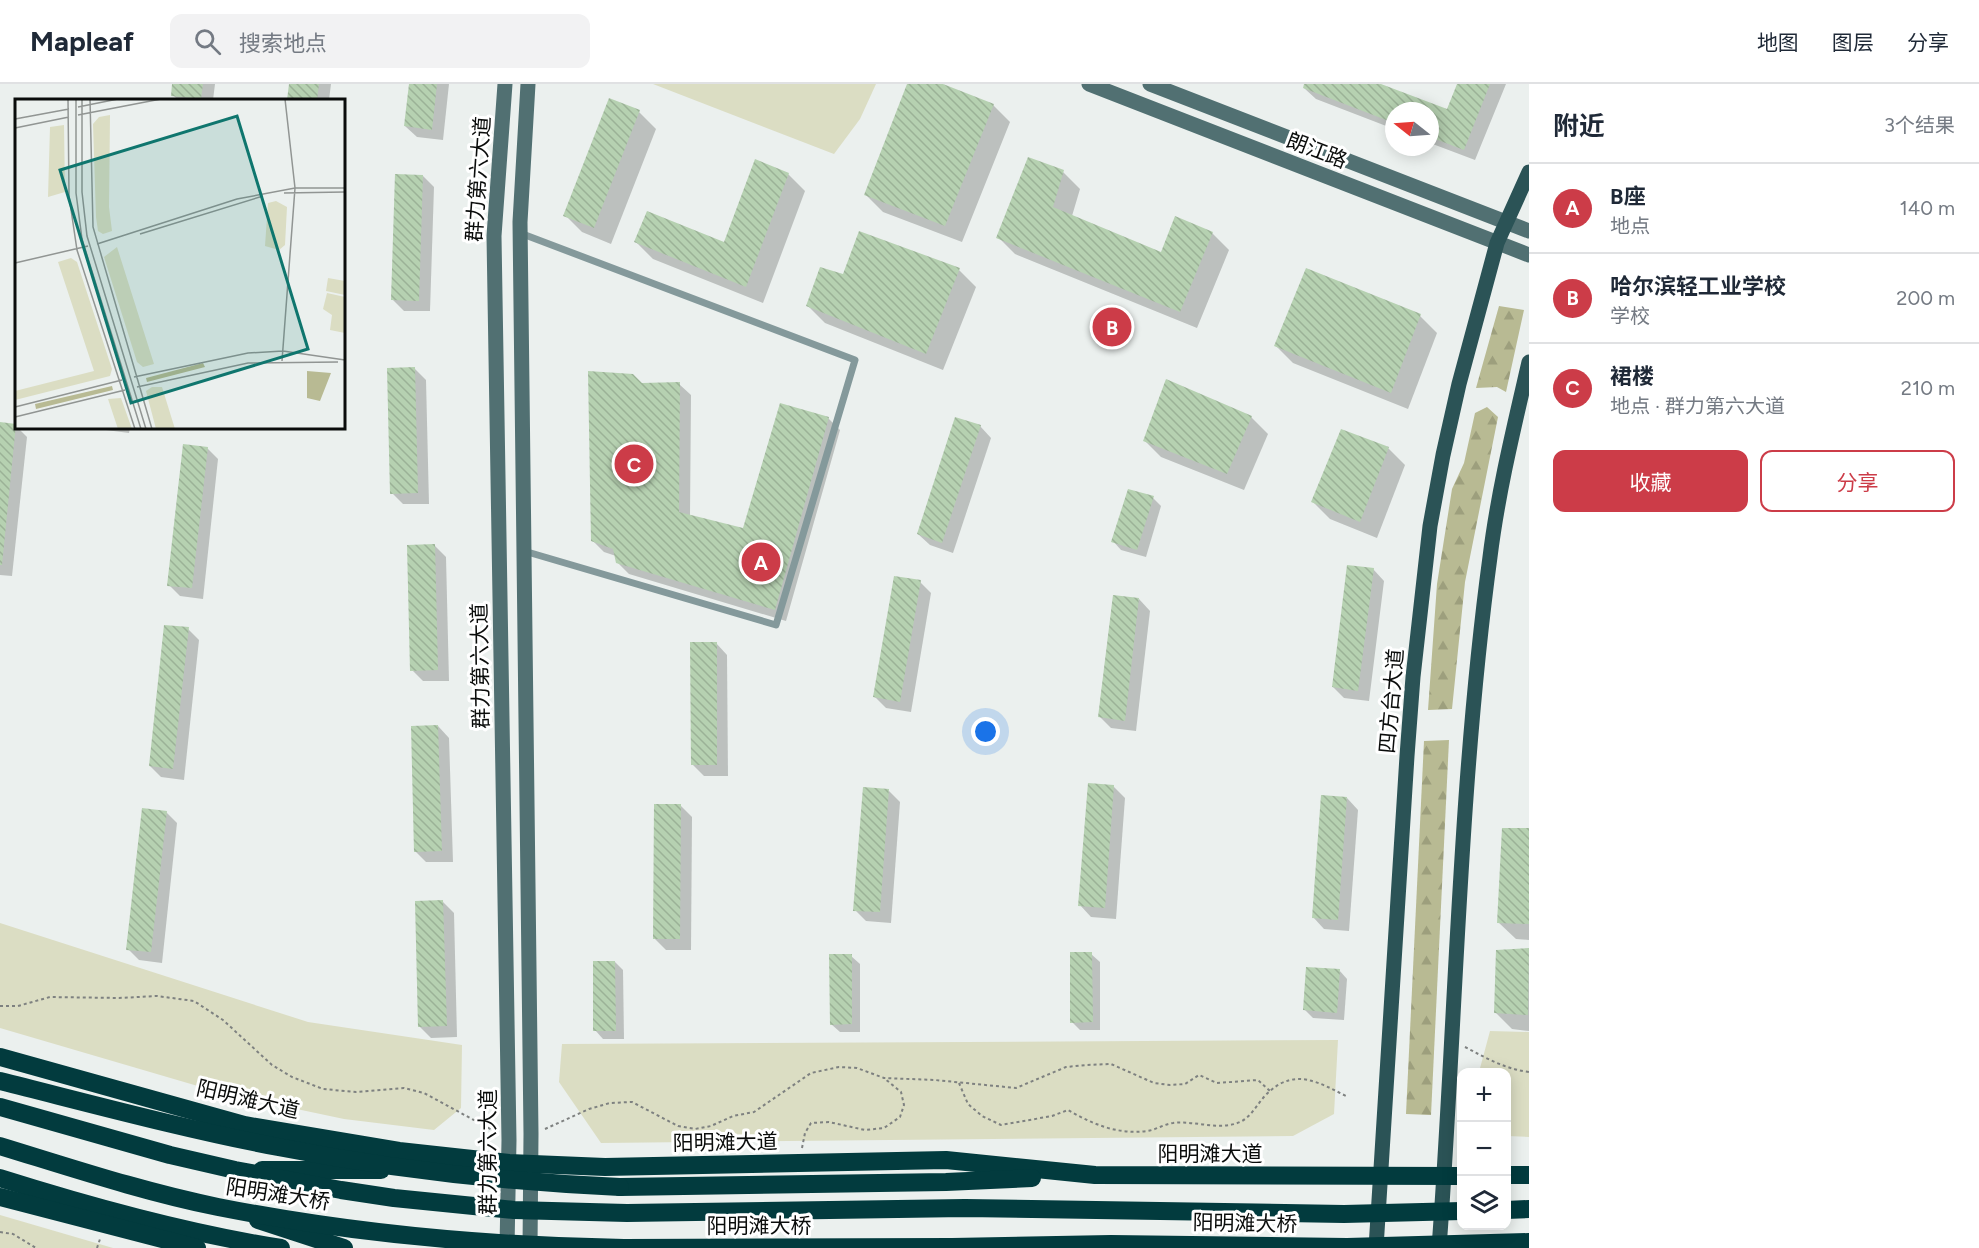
<!DOCTYPE html>
<html lang="zh">
<meta charset="utf-8">
<style>
body{margin:0;font-family:Figtree,"Noto Sans SC",sans-serif;background:#f2f2f3;color:#1f2937}
.controls{position:absolute;right:18px;bottom:18px;display:grid;overflow:hidden;border-radius:12px;box-shadow:0 3px 15px #0003}
.controls button{width:54px;height:54px;display:grid;place-items:center;padding:0;border:0;border-bottom:2px solid #e0e1e3;background:#fff;color:#1f2937;font:30px sans-serif}
.compass{position:absolute;left:1385px;top:18px;width:54px;height:54px;border-radius:50%;background:#fff;box-shadow:0 3px 15px #0003;rotate:287deg}
.you{position:absolute;left:986px;top:648px;width:21px;height:21px;margin:-15px;border:4px solid #fff;border-radius:50%;background:#1a73e8;box-shadow:0 0 0 9px #1a73e833}
.badge{display:grid;place-items:center;width:39px;height:39px;border-radius:50%;background:#cc3c48;color:#fff;font-size:20px;font-weight:700}
.pin{position:absolute;translate:-50% -50%;border:3px solid #fff;box-shadow:0 2px 6px #0006}
.list{margin:0;padding:0;list-style:none}
h2{display:flex;justify-content:space-between;align-items:center;height:78px;margin:0;padding:0 24px;font-size:26px}
h2 small{font-size:20px;font-weight:400;color:#747a83}
.list li{display:grid;grid-template-columns:39px 1fr auto;gap:18px;align-items:center;box-sizing:border-box;height:90px;padding:0 24px;border-top:2px solid #e0e1e3}
.list b{display:block;font-size:22px;white-space:nowrap}
.list p{margin:0;font-size:20px;white-space:nowrap;color:#747a83}
.list em{font-size:20px;font-style:normal;color:#747a83}
.actions{display:flex;gap:12px;padding:18px 24px}
.actions a{flex:1;padding:14px 0;border:2px solid #cc3c48;border-radius:12px;text-align:center;font-size:21px;color:#cc3c48}
.actions .main{background:#cc3c48;color:#fff}
.icon{flex:none;width:33px;height:33px;fill:none;stroke:currentColor;stroke-width:2;stroke-linecap:round;stroke-linejoin:round}
.map{position:relative;flex:none;width:1529px;height:1164px;overflow:hidden}
header{display:flex;align-items:center;gap:36px;box-sizing:border-box;height:84px;padding:0 30px;background:#fff;border-bottom:2px solid #e0e1e3}
header strong{font-size:28px}
nav{display:flex;gap:33px;margin-inline-start:auto;font-size:21px}
.search{width:420px;height:54px;background:#f2f2f3;display:flex;align-items:center;gap:15px;box-sizing:border-box;padding:0 21px;border-radius:12px;color:#747a83;font-size:22px}
main{display:flex}
aside{flex:1;background:#fff}
.map>svg:first-child{display:block}
.green{fill:#dbddc3}
.forest{fill:url(#forest-firs)}
.shadow{fill:#0003}
.building{fill:url(#building-back-hatch)}
.lines{fill:none;stroke-linecap:round;stroke-linejoin:round}
.path{stroke:#7e8180;stroke-width:2;stroke-dasharray:3 3;stroke-linecap:butt}
.lane{stroke:#84999b;stroke-width:7}
.secondary{stroke:#517072;stroke-width:15}
.primary{stroke:#2b5356;stroke-width:15}
.highway{stroke:#023b3e;stroke-width:18}
.highway-bridge{stroke:#023b3e;stroke-width:18}
.labels{text-anchor:middle;dominant-baseline:central;stroke-width:6;stroke-linejoin:round;paint-order:stroke}
.street-label{font-size:21px;fill:#0a0c0b;stroke:#fff}
.inset-road{fill:none;stroke:#919593;stroke-width:1.5}
.view{fill:#0f766e;fill-opacity:0.15;stroke:#0f766e;stroke-width:3}
.inset-edge{fill:none;stroke:#0a0c0b;stroke-width:3}
</style>
<header>
<strong>Mapleaf</strong>
<div class="search"><svg class="icon" aria-label="search" viewBox="0 0 24 24"><circle cx="10" cy="10" r="6"/><path d="M15 15l6 6"/></svg>搜索地点</div>
<nav><a>地图</a><a>图层</a><a>分享</a></nav>
</header>
<main>
<div class="map">
<svg width="1529" height="1164" viewBox="0 0 1529 1164">
<defs>
<pattern id="forest-firs" width="22" height="20" patternUnits="userSpaceOnUse" patternTransform="scale(1.5)"><rect width="22" height="20" fill="#b8ba93"/><path d="M5 1l3.5 6h-7zM16 11l3.5 6h-7z" fill="#9d9f7d"/></pattern>
<pattern id="building-back-hatch" width="6" height="6" patternUnits="userSpaceOnUse" patternTransform="scale(1.5)"><rect width="6" height="6" fill="#b6d1b1"/><path d="M-1 5l2 2M0 0l6 6M5-1l2 2" fill="none" stroke="#9bb297"/></pattern>
</defs>
<rect width="100%" height="100%" fill="#ebf0ee"/>
<!-- green -->
<g class="green">
<path d="M 653,0 L 876,0 L 860,35 L 834,70 Z"/>
<path d="M 0,839 L 308,938 L 462,961 L 461,1024 L 434,1046 L 344,1035 L 225,1010 L 0,944 Z"/>
<path d="M 1490,947 L 1529,948 L 1529,1053 L 1507,1052 L 1506,988 L 1479,988 Z"/>
<path d="M 1338,956 L 1334,1030 L 1293,1052 L 601,1059 L 559,998 L 562,960 Z"/>
<path d="M 0,1131 L 113,1164 L 0,1164 Z"/>
</g>
<!-- forest -->
<g class="forest">
<path d="M 1499,222 L 1524,226 L 1506,308 L 1497,303 L 1476,304 Z"/>
<path d="M 1487,323 L 1498,333 L 1465,498 L 1452,625 L 1428,626 L 1437,500 L 1452,405 L 1464,379 L 1475,329 Z"/>
<path d="M 1449,656 L 1431,1031 L 1406,1030 L 1424,657 Z"/>
</g>
<!-- shadow -->
<g class="shadow">
<path d="M 174,0 L 215,0 L 213,16 L 178,16 L 173,11 Z"/>
<path d="M 290,0 L 331,0 L 329,16 L 288,16 Z"/>
<path d="M 410,0 L 449,0 L 443,56 L 417,53 L 405,42 Z"/>
<path d="M 908,0 L 939,0 L 993,21 L 1010,38 L 962,158 L 883,128 L 866,111 Z"/>
<path d="M 1306,0 L 1377,0 L 1448,27 L 1458,0 L 1506,0 L 1475,76 L 1430,59 L 1430,27 L 1394,27 L 1394,45 L 1316,15 L 1304,4 Z"/>
<path d="M 639,28 L 656,45 L 611,160 L 582,148 L 565,131 Z"/>
<path d="M 1063,88 L 1080,105 L 1072,132 L 1161,170 L 1212,149 L 1229,166 L 1197,244 L 1015,170 L 998,153 Z"/>
<path d="M 788,90 L 805,107 L 763,219 L 653,175 L 636,158 L 724,160 Z"/>
<path d="M 423,92 L 434,103 L 430,227 L 404,227 L 392,215 Z"/>
<path d="M 959,186 L 976,203 L 943,286 L 825,239 L 808,222 L 844,191 Z"/>
<path d="M 1420,232 L 1437,249 L 1408,325 L 1293,279 L 1276,262 Z"/>
<path d="M 414,284 L 426,296 L 429,420 L 403,420 L 392,409 Z"/>
<path d="M 641,300 L 679,300 L 691,311 L 690,432 L 745,446 L 828,334 L 840,346 L 786,537 L 629,490 L 617,478 L 616,472 L 604,468 L 592,456 Z"/>
<path d="M 1251,333 L 1268,350 L 1244,406 L 1161,373 L 1144,356 Z"/>
<path d="M 0,340 L 16,342 L 27,353 L 12,492 L 0,491 Z"/>
<path d="M 980,342 L 991,354 L 953,469 L 930,461 L 918,450 Z"/>
<path d="M 103,344 L 130,344 L 129,349 L 106,346 Z"/>
<path d="M 207,364 L 218,375 L 203,515 L 180,512 L 169,501 Z"/>
<path d="M 1388,364 L 1405,381 L 1377,454 L 1330,435 L 1313,418 Z"/>
<path d="M 1153,414 L 1161,422 L 1146,473 L 1121,466 L 1113,457 Z"/>
<path d="M 434,461 L 446,473 L 449,597 L 423,597 L 412,586 Z"/>
<path d="M 1373,485 L 1384,497 L 1369,617 L 1344,614 L 1333,603 Z"/>
<path d="M 920,498 L 931,509 L 911,628 L 886,624 L 875,613 Z"/>
<path d="M 1139,515 L 1150,527 L 1136,647 L 1111,644 L 1100,633 Z"/>
<path d="M 188,545 L 199,556 L 184,696 L 161,693 L 150,682 Z"/>
<path d="M 716,559 L 727,571 L 728,692 L 704,692 L 693,681 Z"/>
<path d="M 438,642 L 449,654 L 453,778 L 426,778 L 415,767 Z"/>
<path d="M 1113,702 L 1125,714 L 1116,835 L 1091,833 L 1080,821 Z"/>
<path d="M 889,707 L 900,718 L 891,839 L 866,837 L 855,826 Z"/>
<path d="M 1347,714 L 1358,726 L 1349,847 L 1324,845 L 1313,833 Z"/>
<path d="M 680,721 L 692,733 L 691,866 L 666,866 L 655,855 Z"/>
<path d="M 166,728 L 177,739 L 162,879 L 139,876 L 128,865 Z"/>
<path d="M 1529,745 L 1529,856 L 1516,855 L 1498,838 Z"/>
<path d="M 443,818 L 454,829 L 457,953 L 431,954 L 420,943 Z"/>
<path d="M 1529,866 L 1529,947 L 1512,945 L 1495,928 L 1498,867 Z"/>
<path d="M 1091,870 L 1100,878 L 1100,946 L 1080,946 L 1072,938 Z"/>
<path d="M 851,872 L 860,880 L 860,948 L 840,948 L 831,940 Z"/>
<path d="M 615,878 L 623,886 L 624,955 L 603,955 L 595,946 Z"/>
<path d="M 1339,886 L 1347,895 L 1344,936 L 1313,934 L 1305,926 Z"/>
</g>
<!-- building -->
<g class="building">
<path d="M 172,0 L 203,0 L 201,15 L 171,12 Z"/>
<path d="M 289,0 L 319,0 L 317,16 L 287,16 Z"/>
<path d="M 409,0 L 437,0 L 432,46 L 404,42 Z"/>
<path d="M 907,0 L 943,0 L 994,20 L 945,142 L 864,111 Z"/>
<path d="M 1304,0 L 1381,0 L 1447,25 L 1457,0 L 1490,0 L 1464,66 L 1430,53 L 1430,27 L 1394,27 L 1394,39 L 1303,4 Z"/>
<path d="M 609,14 L 640,26 L 594,144 L 563,132 Z"/>
<path d="M 1028,73 L 1064,86 L 1053,123 L 1161,168 L 1175,132 L 1213,148 L 1180,228 L 996,154 Z"/>
<path d="M 755,75 L 789,89 L 746,203 L 634,158 L 647,127 L 724,158 Z"/>
<path d="M 395,90 L 423,91 L 419,217 L 391,216 Z"/>
<path d="M 859,147 L 960,184 L 926,270 L 806,222 L 820,183 L 843,190 Z"/>
<path d="M 1306,184 L 1421,230 L 1391,309 L 1274,262 Z"/>
<path d="M 415,283 L 418,409 L 390,410 L 387,284 Z"/>
<path d="M 588,287 L 633,290 L 642,299 L 680,298 L 679,428 L 743,444 L 780,319 L 829,333 L 775,526 L 616,479 L 613,465 L 591,457 Z"/>
<path d="M 1166,295 L 1252,332 L 1227,390 L 1143,357 Z"/>
<path d="M 955,333 L 981,341 L 942,459 L 917,450 Z"/>
<path d="M 0,338 L 16,340 L 2,481 L 0,481 Z"/>
<path d="M 1341,345 L 1389,363 L 1360,438 L 1311,418 Z"/>
<path d="M 183,360 L 208,363 L 192,504 L 167,502 Z"/>
<path d="M 1128,405 L 1154,412 L 1137,466 L 1111,458 Z"/>
<path d="M 435,460 L 438,586 L 410,587 L 407,461 Z"/>
<path d="M 1347,481 L 1374,484 L 1358,607 L 1332,603 Z"/>
<path d="M 894,492 L 921,496 L 900,618 L 873,613 Z"/>
<path d="M 1113,511 L 1139,514 L 1125,637 L 1098,633 Z"/>
<path d="M 164,541 L 189,543 L 173,685 L 149,682 Z"/>
<path d="M 690,558 L 717,558 L 717,681 L 691,681 Z"/>
<path d="M 438,641 L 442,767 L 414,768 L 411,642 Z"/>
<path d="M 1088,699 L 1114,701 L 1105,824 L 1078,822 Z"/>
<path d="M 863,703 L 889,705 L 880,828 L 853,827 Z"/>
<path d="M 1321,711 L 1347,713 L 1338,836 L 1312,834 Z"/>
<path d="M 654,720 L 681,720 L 680,855 L 653,855 Z"/>
<path d="M 142,724 L 167,727 L 151,868 L 126,866 Z"/>
<path d="M 1502,744 L 1529,744 L 1529,840 L 1497,839 Z"/>
<path d="M 443,816 L 447,942 L 418,943 L 415,817 Z"/>
<path d="M 1529,864 L 1528,931 L 1494,929 L 1496,866 Z"/>
<path d="M 1070,868 L 1092,868 L 1093,938 L 1070,939 Z"/>
<path d="M 829,870 L 852,870 L 852,940 L 830,941 Z"/>
<path d="M 593,877 L 615,877 L 616,947 L 593,947 Z"/>
<path d="M 1306,883 L 1340,885 L 1337,929 L 1303,926 Z"/>
</g>
<g class="lines">
<!-- path -->
<g class="path">
<path d="M 0,922 L 18,922 L 50,913 L 119,914 L 157,912 L 194,917 L 223,936 L 272,981 L 292,993 L 323,1005 L 356,1008 L 404,1004 L 424,1009 L 496,1048"/>
<path d="M 1465,963 C 1486,974 1505,985 1529,988"/>
<path d="M 959,999 L 968,1020 L 982,1032 L 1001,1041 L 1052,1032 L 1068,1026 C 1092,1040 1118,1051 1147,1047 C 1156,1046 1164,1040 1173,1039 C 1195,1036 1221,1048 1242,1037 C 1254,1030 1259,1016 1270,1007 C 1296,984 1320,999 1346,1012"/>
<path d="M 545,1045 L 589,1025 L 610,1019 L 632,1018 L 678,1042 L 695,1045 L 711,1042 L 733,1032 L 754,1028 L 811,989 L 839,983 L 857,984 L 884,994 L 935,996 L 1016,1004 L 1066,983 L 1086,981 L 1111,980 L 1154,999 L 1170,1001 L 1185,1000 L 1199,991 L 1217,999 L 1258,996 L 1270,1007"/>
<path d="M 802,1064 L 805,1049 L 811,1039 L 829,1038 L 865,1046 L 884,1044 L 900,1033 L 904,1021 L 901,1008 L 884,994"/>
<path d="M 0,1148 L 13,1150 L 36,1164"/>
<path d="M 97,1164 L 100,1155"/>
</g>
<!-- lane -->
<path class="lane" d="M 520,149 L 855,276 L 776,541 L 524,467"/>
<!-- secondary -->
<g class="secondary">
<path d="M 505,0 L 494,152 L 509,1056 L 507,1164"/>
<path d="M 528,0 L 520,138 L 531,1050 L 530,1164"/>
<path d="M 1089,0 L 1529,171"/>
<path d="M 1150,0 L 1529,147"/>
</g>
<!-- primary -->
<g class="primary">
<path d="M 1376,1164 L 1407,672 L 1413,593 L 1430,442 L 1443,371 L 1459,300 L 1497,159 L 1529,88"/>
<path d="M 1439,1164 C 1456,934 1459,702 1490,473 C 1498,408 1514,343 1529,278"/>
</g>
<!-- highway -->
<g class="highway">
<path d="M 0,973 L 244,1041 L 399,1067 L 509,1079 L 605,1083 L 946,1076 L 1095,1091 L 1462,1092"/>
<path d="M 262,1086 L 381,1086"/>
<path d="M 1506,1091 L 1529,1091"/>
<path d="M 0,1094 C 92,1123 186,1149 281,1164"/>
<path d="M 620,1103 L 946,1098 L 1032,1094"/>
<path d="M 0,1113 L 197,1164"/>
<path d="M 1506,1126 L 1529,1125"/>
<path d="M 258,1136 L 344,1164"/>
</g>
<!-- highway-bridge -->
<g class="highway-bridge">
<path d="M 0,997 C 92,1020 184,1045 278,1063 C 390,1085 505,1098 620,1103"/>
<path d="M 0,1023 L 170,1071 L 235,1086 L 341,1106 L 394,1114 L 514,1126 L 627,1129 L 965,1124 L 1344,1130 L 1462,1127"/>
<path d="M 0,1062 C 72,1084 144,1108 218,1123 C 350,1149 489,1162 624,1164 L 952,1163 L 1111,1160 L 1347,1163 L 1529,1158"/>
</g>
</g>
<g class="labels">
<!-- street labels -->
<g class="street-label">
<text transform="translate(1317 66) rotate(21)">朗江路</text>
<text transform="translate(478 95) rotate(-86)">群力第六大道</text>
<text transform="translate(480 582) rotate(-91)">群力第六大道</text>
<text transform="translate(1391 617) rotate(-85)">四方台大道</text>
<text transform="translate(248 1015) rotate(13)">阳明滩大道</text>
<text transform="translate(725 1058) rotate(-1)">阳明滩大道</text>
<text transform="translate(487 1068) rotate(-90)">群力第六大道</text>
<text x="1210" y="1069">阳明滩大道</text>
<text transform="translate(278 1110) rotate(9)">阳明滩大桥</text>
<text transform="translate(1245 1139) rotate(1)">阳明滩大桥</text>
<text x="759" y="1141">阳明滩大桥</text>
</g>
</g>
<!-- overview -->
<g transform="translate(15 15)">
<rect width="330" height="330" fill="#ebf0ee"/>
<path d="M 95,16 L 94,108 L 97,132 L 88,135 L 83,132 L 81,118 L 78,25 L 84,18 ZM 49,26 L 50,93 L 33,98 L 35,28 ZM 261,102 L 272,108 L 270,146 L 264,151 L 250,147 L 253,104 ZM 102,148 L 139,265 L 128,268 L 122,263 L 89,158 ZM 56,159 L 62,163 L 97,270 L 95,277 L 0,301 L 0,292 L 79,272 L 43,163 ZM 313,179 L 330,182 L 330,196 L 311,192 ZM 312,194 L 330,198 L 330,234 L 315,231 L 317,216 L 308,210 ZM 137,288 L 147,288 L 160,330 L 141,330 L 131,292 ZM 106,299 L 117,330 L 103,330 L 93,300 Z" fill="#dbddc3"/>
<path d="M 188,264 L 190,268 L 132,283 L 131,279 ZM 292,272 L 316,274 L 305,302 L 292,299 ZM 97,287 L 98,291 L 21,310 L 20,305 Z" fill="#b8ba93"/>
<path class="inset-road" d="M 53,0 L 54,97 L 62,151 L 120,330M 61,0 L 61,94 L 67,140 L 126,330M 67,0 L 67,93 L 72,137 L 131,330M 75,0 L 78,128 L 137,330M 63,8 L 103,0M 63,16 L 146,0M 0,20 L 54,10M 0,29 L 54,18M 269,94 L 330,93M 125,135 L 248,97M 82,145 L 222,100 L 280,89 L 330,89M 0,164 L 73,147M 267,262 L 280,89 L 270,0M 119,278 L 233,254 L 268,252 L 330,261M 122,288 L 233,264 L 323,263M 0,308 L 107,281M 0,318 L 110,291"/>
<path class="view" d="M 222,17 L 293,250 L 116,304 L 45,71 Z"/>
<rect width="330" height="330" class="inset-edge"/>
</g>
</svg>
<div class="controls">
<button>+</button>
<button>−</button>
<button><svg class="icon" aria-label="layers" viewBox="0 0 24 24"><path d="M12 4l9 5-9 5-9-5zM3 14l9 5 9-5"/></svg></button>
</div>
<svg class="compass" viewBox="-18 -18 36 36"><path d="M0-13l5 13h-10z" fill="#e53935"/><path d="M0 13l5-13h-10z" fill="#747a83"/></svg>
<div class="you"></div>
<div class="pin badge" style="left:761px;top:478px">A</div>
<div class="pin badge" style="left:1112px;top:243px">B</div>
<div class="pin badge" style="left:634px;top:380px">C</div>
</div>
<aside>
<h2>附近<small>3个结果</small></h2>
<ul class="list">
<li><span class="badge">A</span><div><b>B座</b><p>地点</p></div><em>140 m</em></li>
<li><span class="badge">B</span><div><b>哈尔滨轻工业学校</b><p>学校</p></div><em>200 m</em></li>
<li><span class="badge">C</span><div><b>裙楼</b><p>地点 · 群力第六大道</p></div><em>210 m</em></li>
</ul>
<div class="actions"><a class="main">收藏</a><a>分享</a></div>
</aside>
</main>
